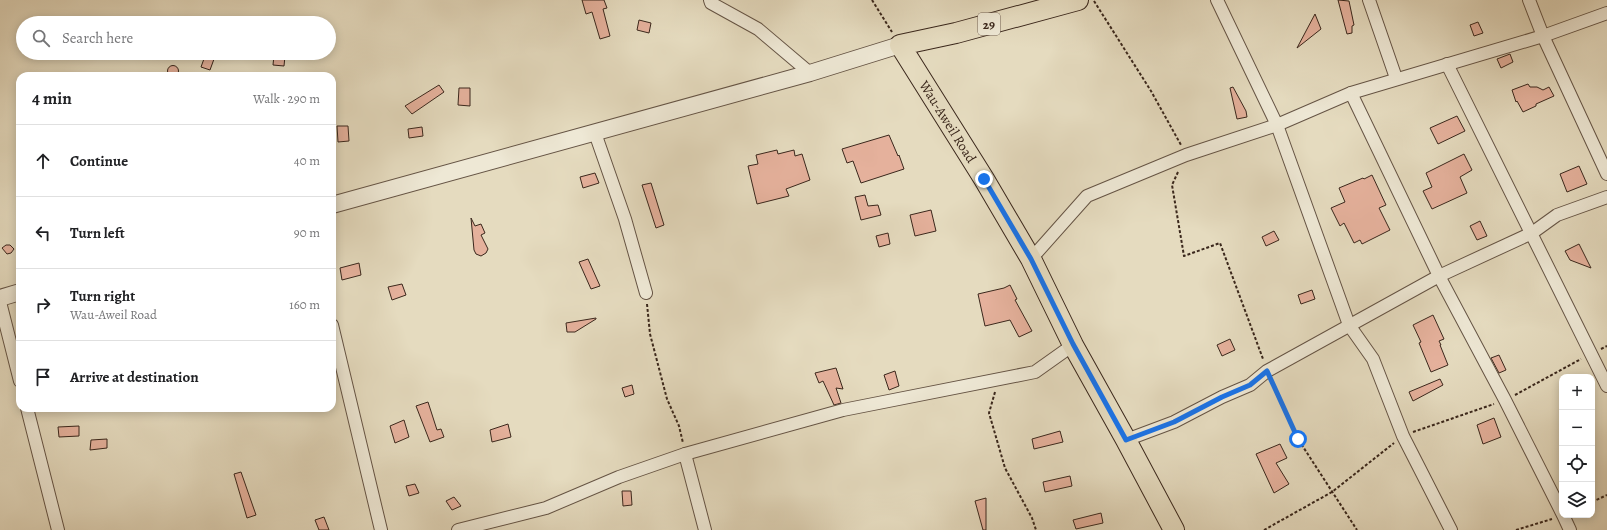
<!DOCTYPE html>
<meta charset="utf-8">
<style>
body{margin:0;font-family:Alegreya,serif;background:#f2f2f2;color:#202124}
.controls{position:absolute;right:12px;bottom:12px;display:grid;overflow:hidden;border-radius:8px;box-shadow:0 2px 10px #0003}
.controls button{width:36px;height:36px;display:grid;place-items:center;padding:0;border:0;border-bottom:1px solid #e0e0e0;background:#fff;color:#202124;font:20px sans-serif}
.stop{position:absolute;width:12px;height:12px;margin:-9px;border:3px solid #1a73e8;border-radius:50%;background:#fff}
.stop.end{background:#1a73e8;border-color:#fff;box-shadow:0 1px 4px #0008}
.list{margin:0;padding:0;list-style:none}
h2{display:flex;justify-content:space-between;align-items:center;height:52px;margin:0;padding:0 16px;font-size:17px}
h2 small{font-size:13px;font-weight:400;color:#757577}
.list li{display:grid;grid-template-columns:26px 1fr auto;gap:12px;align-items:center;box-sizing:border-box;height:72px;padding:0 16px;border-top:1px solid #e0e0e0}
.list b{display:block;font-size:15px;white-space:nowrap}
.list p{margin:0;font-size:13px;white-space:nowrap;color:#757577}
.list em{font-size:13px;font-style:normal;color:#757577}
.icon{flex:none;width:22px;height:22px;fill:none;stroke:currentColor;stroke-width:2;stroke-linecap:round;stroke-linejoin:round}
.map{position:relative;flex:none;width:1607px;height:530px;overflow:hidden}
.search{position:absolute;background:#fff;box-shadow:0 2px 10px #0003;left:16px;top:16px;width:320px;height:44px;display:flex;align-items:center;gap:10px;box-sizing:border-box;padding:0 14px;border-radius:22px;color:#757577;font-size:15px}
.panel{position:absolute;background:#fff;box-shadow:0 2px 10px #0003;left:16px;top:72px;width:320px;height:340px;border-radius:12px}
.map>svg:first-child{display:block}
.building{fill:#e5b19c;stroke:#3a271c}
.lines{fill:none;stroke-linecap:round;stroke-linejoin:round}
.minor-casing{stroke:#655445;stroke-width:14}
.tertiary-casing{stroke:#655445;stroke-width:18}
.primary-casing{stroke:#3a271c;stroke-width:22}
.path{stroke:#3a271c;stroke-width:2;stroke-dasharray:3 2;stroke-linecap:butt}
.minor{stroke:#eee8d5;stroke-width:12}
.tertiary{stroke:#eee8d5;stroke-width:16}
.primary{stroke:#e5dbbf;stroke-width:20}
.route{stroke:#1a73e8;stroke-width:5}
.labels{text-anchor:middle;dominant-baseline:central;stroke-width:3;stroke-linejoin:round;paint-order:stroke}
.shield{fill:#eee8d5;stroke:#706154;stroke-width:1}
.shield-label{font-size:13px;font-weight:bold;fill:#3a271c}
.street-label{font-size:14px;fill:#3a271c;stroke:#eee8d5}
</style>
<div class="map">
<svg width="1607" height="530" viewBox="0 0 1607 530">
<rect width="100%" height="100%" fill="#e5dbbf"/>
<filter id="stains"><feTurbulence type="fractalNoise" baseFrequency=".005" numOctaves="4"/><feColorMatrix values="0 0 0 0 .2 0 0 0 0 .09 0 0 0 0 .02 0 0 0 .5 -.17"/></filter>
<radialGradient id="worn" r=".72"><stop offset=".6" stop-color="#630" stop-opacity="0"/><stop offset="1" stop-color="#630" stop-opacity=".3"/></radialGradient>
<!-- building -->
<g class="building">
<path d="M 582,0 L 604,0 L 607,8 L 603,9 L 610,36 L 600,39 L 592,12 L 586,14 Z"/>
<path d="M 1338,0 L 1349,1 L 1354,25 L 1352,26 L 1352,33 L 1347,34 Z"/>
<path d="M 1315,14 L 1321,29 L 1297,48 Z"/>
<path d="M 639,20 L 651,23 L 649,33 L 637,30 Z"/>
<path d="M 1478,22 L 1483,33 L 1474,36 L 1470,25 Z"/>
<path d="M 1510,54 L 1513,62 L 1501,68 L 1497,59 Z"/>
<path d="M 274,55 L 285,56 L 284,66 L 273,65 Z"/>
<path d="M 205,56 L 214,59 L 210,70 L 201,67 Z"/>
<circle cx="173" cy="71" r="5.5"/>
<path d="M 1528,84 L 1530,87 L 1537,87 L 1543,90 L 1549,87 L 1554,96 L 1536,104 L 1536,106 L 1523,112 L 1517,101 L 1516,102 L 1512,90 Z"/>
<path d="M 439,85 L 444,92 L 412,114 L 405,106 Z"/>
<path d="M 1233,87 L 1246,111 L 1247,117 L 1237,119 L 1230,88 Z"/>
<path d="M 459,88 L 470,88 L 470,106 L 458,105 Z"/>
<path d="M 1457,116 L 1465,131 L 1438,144 L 1430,128 Z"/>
<path d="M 337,126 L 348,126 L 349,141 L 338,142 Z"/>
<path d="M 422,127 L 423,136 L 409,138 L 408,129 Z"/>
<path d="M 889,135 L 898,156 L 899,155 L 904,169 L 861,183 L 853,161 L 847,163 L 842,149 Z"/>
<path d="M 777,150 L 778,154 L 794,150 L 795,156 L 802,154 L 810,180 L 786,189 L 789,196 L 757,204 L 748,166 L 758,164 L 756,155 Z"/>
<path d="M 1464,154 L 1472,170 L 1460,177 L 1467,193 L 1432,209 L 1423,191 L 1432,187 L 1426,173 Z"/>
<path d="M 1579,166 L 1587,184 L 1567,192 L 1560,174 Z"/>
<path d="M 595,173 L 599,183 L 583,188 L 580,177 Z"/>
<path d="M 1372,175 L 1386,205 L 1379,208 L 1390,230 L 1362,244 L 1360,240 L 1354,243 L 1344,223 L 1340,226 L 1331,208 L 1345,202 L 1339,188 L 1363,178 L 1364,179 Z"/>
<path d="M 651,183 L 664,225 L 656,228 L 642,185 Z"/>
<path d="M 865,195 L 868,206 L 878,205 L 881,215 L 861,220 L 855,197 Z"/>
<path d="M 931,210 L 936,231 L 915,236 L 910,215 Z"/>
<path d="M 471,218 L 475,226 L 481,224 L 485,233 L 481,235 L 488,249 L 486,253 L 481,256 L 476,254 L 474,250 Z"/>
<path d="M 1480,221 L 1487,236 L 1477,240 L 1470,226 Z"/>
<path d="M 1274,231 L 1279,240 L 1266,246 L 1262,237 Z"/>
<path d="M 888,233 L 890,244 L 879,247 L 876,236 Z"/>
<path d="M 1579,244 L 1591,268 L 1570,260 L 1565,251 Z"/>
<path d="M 6,245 L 10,245 L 14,249 L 11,253 L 7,254 L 2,248 Z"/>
<path d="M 588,259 L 600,286 L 591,289 L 579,262 Z"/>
<path d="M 359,263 L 361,275 L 342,280 L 340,268 Z"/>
<path d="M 402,284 L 406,295 L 392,300 L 388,287 Z"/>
<path d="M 1010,285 L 1017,299 L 1015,300 L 1032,331 L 1019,337 L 1010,320 L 985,326 L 978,294 L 1004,288 Z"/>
<path d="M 1312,290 L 1315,299 L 1301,304 L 1298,295 Z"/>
<path d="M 1433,315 L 1444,339 L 1439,341 L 1441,345 L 1440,345 L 1448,365 L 1431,372 L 1419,343 L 1421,342 L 1413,325 Z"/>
<path d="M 596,318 L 596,319 L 575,332 L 567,332 L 566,323 Z"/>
<path d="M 1230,339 L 1235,350 L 1222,356 L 1217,345 Z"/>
<path d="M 1499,355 L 1506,370 L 1499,373 L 1491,358 Z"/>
<path d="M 836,368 L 843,389 L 836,388 L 841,403 L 834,405 L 823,381 L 819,383 L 815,373 Z"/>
<path d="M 895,371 L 899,386 L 889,390 L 884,375 Z"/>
<path d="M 1440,379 L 1443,385 L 1413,401 L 1409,392 Z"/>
<path d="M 632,385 L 634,394 L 625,397 L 622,388 Z"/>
<path d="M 428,402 L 437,430 L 441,429 L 444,437 L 430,442 L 416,406 Z"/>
<path d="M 1494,418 L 1501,437 L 1483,444 L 1477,425 Z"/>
<path d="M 404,420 L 409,437 L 395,443 L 390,426 Z"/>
<path d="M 508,424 L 511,437 L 492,442 L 490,430 Z"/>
<path d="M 79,426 L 79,436 L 59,437 L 58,427 Z"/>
<path d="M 1060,431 L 1063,442 L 1034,449 L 1032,439 Z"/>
<path d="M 107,439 L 107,448 L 90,450 L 91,440 Z"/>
<path d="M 1280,444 L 1287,458 L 1276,463 L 1289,484 L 1274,493 L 1256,454 Z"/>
<path d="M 241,472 L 256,515 L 247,518 L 234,474 Z"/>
<path d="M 1070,476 L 1072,486 L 1045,492 L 1043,482 Z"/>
<path d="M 415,484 L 419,493 L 409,496 L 406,486 Z"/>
<path d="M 622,491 L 631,491 L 632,505 L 623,506 Z"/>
<path d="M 454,497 L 461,506 L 452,510 L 446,501 Z"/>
<path d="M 986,498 L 986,530 L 983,530 L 975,501 Z"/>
<path d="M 1101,513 L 1103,523 L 1076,529 L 1073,520 Z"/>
<path d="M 324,517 L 329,530 L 319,530 L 315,520 Z"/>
</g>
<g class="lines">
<defs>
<g id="minor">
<path d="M 710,0 L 711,3 L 758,29 L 810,73"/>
<path d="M 1217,0 L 1277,125 L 1349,325 L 1373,359 L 1403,436 L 1451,530"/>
<path d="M 1369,0 L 1396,78"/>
<path d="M 1529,0 L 1543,36 L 1607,174"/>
<path d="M 1447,64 L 1607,386"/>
<path d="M 1351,93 L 1439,276 L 1505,400 L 1562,513"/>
<path d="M 595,133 L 625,219 L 646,293"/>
<path d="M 1031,259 L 1087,196 L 1186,155 L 1277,125 L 1351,93 L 1543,36 L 1607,13"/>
<path d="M 0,302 L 20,381"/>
<path d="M 332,325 L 381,530"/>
<path d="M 27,408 L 58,530"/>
<path d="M 1126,440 L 1174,422 L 1222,397 L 1250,385 L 1267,371 L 1439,276 L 1532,233 L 1557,215 L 1607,197"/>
<path d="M 685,454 L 705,530"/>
<path d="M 1563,515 L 1570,530"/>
<path d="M 458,530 L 546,508 L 619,477 L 685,454 L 843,410 L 1035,372 L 1073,345"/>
</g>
<g id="tertiary">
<path d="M 332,205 L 810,73 L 900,45"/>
<path d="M 0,298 L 20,292"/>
</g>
<g id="primary">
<path id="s1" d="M 1078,0 L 956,33 L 900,45 L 984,179 L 1031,259 L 1073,345 L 1126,440 L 1174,530"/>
</g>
</defs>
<!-- minor casing -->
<use href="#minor" class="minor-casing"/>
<!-- tertiary casing -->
<use href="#tertiary" class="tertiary-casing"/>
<!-- primary casing -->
<use href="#primary" class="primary-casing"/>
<!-- path -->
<g class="path">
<path d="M 872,0 L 892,32"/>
<path d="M 1094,1 L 1151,91 L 1181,145"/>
<path d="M 1178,172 L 1172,185 L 1184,256 L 1220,243 L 1263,359"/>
<path d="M 647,304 L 650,334 L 667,399 L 679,426 L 683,443"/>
<path d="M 1601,349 L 1607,346"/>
<path d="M 1272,381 L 1298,439 L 1357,530"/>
<path d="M 995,392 L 989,413 L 1005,468 L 1032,518 L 1036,530"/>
<path d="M 1515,395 L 1581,359"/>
<path d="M 1413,432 L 1494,404"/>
<path d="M 1592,502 L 1607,495"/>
<path d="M 1264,530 L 1332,492 L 1394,443"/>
<path d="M 1516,530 L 1552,519"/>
</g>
<!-- minor -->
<use href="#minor" class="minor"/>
<!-- tertiary -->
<use href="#tertiary" class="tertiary"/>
<!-- primary -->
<use href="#primary" class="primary"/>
</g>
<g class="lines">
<!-- route -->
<path class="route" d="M 984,179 L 1031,259 L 1073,344 L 1126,440 L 1174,422 L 1222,397 L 1250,385 L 1267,371 L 1298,439"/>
</g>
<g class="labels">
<!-- shield labels -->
<rect class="shield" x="978" y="13" width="22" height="22" rx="3"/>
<g class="shield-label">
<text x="989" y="24">29</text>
</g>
<!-- street labels -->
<g class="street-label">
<text stroke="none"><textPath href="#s1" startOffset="274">Wau-Aweil Road</textPath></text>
</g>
</g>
<rect width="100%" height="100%" filter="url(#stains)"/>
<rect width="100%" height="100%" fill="url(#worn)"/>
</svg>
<div class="controls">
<button>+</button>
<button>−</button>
<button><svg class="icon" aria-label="locate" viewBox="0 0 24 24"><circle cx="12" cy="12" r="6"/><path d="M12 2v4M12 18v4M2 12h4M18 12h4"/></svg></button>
<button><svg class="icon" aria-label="layers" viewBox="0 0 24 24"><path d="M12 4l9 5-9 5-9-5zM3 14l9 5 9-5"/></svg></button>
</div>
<div class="stop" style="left:1298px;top:439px"></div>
<div class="stop end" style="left:984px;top:179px"></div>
<div class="search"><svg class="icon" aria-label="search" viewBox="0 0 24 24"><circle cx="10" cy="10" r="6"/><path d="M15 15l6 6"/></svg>Search here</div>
<section class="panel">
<h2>4 min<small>Walk · 290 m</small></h2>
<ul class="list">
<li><svg class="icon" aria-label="ahead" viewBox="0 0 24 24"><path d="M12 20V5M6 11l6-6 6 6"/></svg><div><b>Continue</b></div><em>40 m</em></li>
<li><svg class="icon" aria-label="left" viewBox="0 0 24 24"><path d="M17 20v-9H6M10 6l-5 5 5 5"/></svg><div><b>Turn left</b></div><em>90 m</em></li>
<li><svg class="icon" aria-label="right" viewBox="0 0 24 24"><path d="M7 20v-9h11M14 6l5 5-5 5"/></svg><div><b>Turn right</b><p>Wau-Aweil Road</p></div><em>160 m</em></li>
<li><svg class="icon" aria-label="arrive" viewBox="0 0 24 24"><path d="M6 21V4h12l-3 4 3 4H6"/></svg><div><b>Arrive at destination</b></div></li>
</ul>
</section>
</div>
